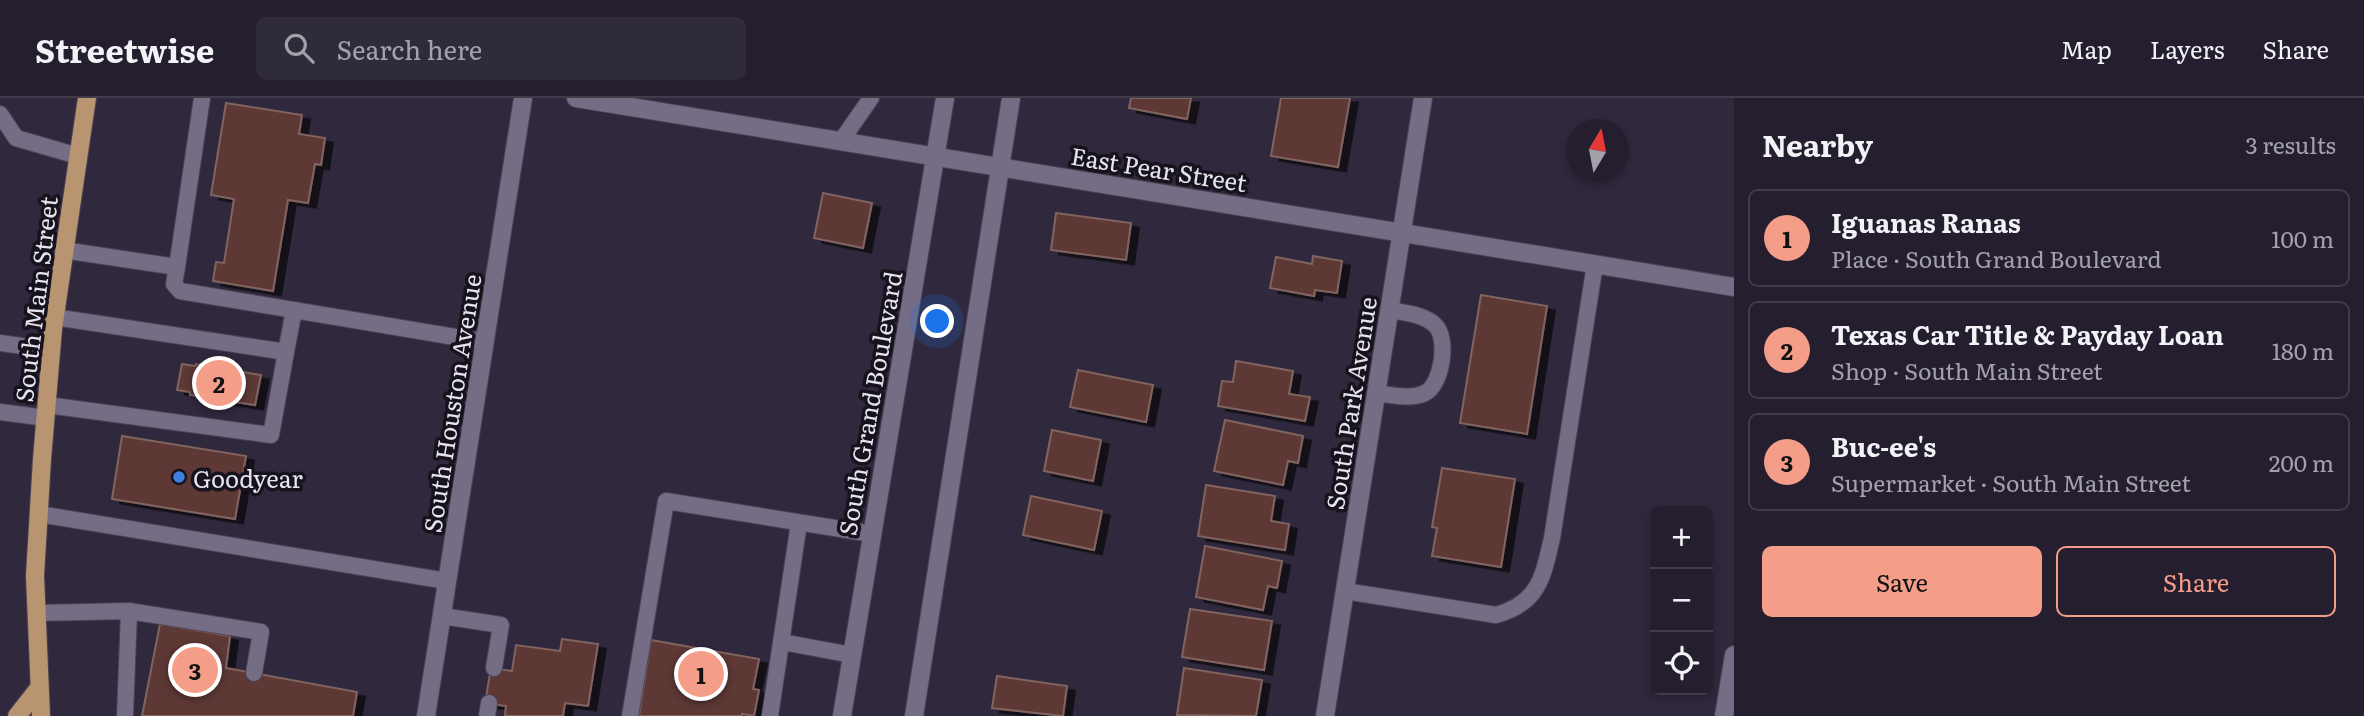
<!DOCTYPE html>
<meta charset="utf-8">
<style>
body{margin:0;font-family:Literata,serif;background:#302b3a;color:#f1f3f6}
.controls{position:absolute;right:21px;bottom:21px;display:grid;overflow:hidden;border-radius:10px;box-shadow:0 4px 10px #0003}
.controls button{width:63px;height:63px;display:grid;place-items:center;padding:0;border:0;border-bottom:2px solid #413c4a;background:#241e2e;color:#f1f3f6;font:35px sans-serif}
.compass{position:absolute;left:1566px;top:21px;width:63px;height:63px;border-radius:50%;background:#241e2e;box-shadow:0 4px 10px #0003;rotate:10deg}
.you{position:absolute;left:938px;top:224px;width:24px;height:24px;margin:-18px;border:5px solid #fff;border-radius:50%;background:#1a73e8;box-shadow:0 0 0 10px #1a73e833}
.badge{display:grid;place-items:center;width:46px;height:46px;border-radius:50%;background:#f49e89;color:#111;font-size:23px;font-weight:700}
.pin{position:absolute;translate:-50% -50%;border:4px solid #fff;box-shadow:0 2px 7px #0006}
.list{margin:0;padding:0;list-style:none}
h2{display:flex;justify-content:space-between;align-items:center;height:91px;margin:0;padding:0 28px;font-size:30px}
h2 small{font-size:23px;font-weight:400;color:#a3a2aa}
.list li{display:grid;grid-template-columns:46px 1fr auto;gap:21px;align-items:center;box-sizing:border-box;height:98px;margin:0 14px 14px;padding:0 14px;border:2px solid #413c4a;border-radius:10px}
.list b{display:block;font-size:26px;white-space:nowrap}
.list p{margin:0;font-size:23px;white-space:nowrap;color:#a3a2aa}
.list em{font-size:23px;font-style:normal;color:#a3a2aa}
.actions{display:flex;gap:14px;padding:21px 28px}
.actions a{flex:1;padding:16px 0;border:2px solid #f49e89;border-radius:10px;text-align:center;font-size:24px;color:#f49e89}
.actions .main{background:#f49e89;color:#111}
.icon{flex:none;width:38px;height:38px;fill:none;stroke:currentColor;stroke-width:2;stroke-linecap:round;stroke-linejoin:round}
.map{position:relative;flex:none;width:1734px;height:618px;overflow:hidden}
header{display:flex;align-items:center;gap:42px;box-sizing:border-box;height:98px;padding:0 35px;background:#241e2e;border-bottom:2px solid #413c4a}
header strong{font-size:33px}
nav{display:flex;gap:38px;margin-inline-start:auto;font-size:24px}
.search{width:490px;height:63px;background:#302b3a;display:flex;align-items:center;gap:18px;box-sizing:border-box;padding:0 24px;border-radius:10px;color:#a3a2aa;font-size:26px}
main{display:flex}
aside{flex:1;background:#241e2e}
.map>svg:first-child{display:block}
.building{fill:#5d3934;stroke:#816460;stroke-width:2;filter:url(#shadow)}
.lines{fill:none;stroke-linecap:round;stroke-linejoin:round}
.lane-casing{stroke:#4a4354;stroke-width:18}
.street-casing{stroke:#4a4354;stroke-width:20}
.primary-casing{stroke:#4a4354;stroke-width:20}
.lane{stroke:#756d85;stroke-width:16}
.street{stroke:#756d85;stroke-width:18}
.primary{stroke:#b89570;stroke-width:18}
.shop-dot{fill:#3f7fe0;stroke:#16131c;stroke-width:2.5}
.labels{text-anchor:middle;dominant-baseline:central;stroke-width:7;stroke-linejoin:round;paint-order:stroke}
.street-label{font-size:24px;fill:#e7e3f1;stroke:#16131c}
.poi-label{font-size:24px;fill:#e7e3f1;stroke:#16131c;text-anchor:start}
</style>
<header>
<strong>Streetwise</strong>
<div class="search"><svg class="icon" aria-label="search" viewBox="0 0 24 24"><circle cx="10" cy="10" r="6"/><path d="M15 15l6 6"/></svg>Search here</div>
<nav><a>Map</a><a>Layers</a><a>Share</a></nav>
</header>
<main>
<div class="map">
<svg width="1734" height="618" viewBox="0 0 1734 618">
<defs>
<filter id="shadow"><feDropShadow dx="8" dy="4.5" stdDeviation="0" flood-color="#0009"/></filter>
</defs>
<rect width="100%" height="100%" fill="#30283d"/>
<!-- building -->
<g class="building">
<path d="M 1131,0 L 1191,0 L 1187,21 L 1129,10 Z"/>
<path d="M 1281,0 L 1350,0 L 1338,69 L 1271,58 Z"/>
<path d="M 226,5 L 302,17 L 299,36 L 325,40 L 321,67 L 315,66 L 308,105 L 288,102 L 273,193 L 213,183 L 216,164 L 224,165 L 234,101 L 211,97 Z"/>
<path d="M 823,95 L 872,105 L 863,150 L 814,140 Z"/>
<path d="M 1056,115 L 1131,125 L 1126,162 L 1051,152 Z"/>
<path d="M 1313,158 L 1342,163 L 1337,195 L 1315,192 L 1314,198 L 1270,190 L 1276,159 L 1312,166 Z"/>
<path d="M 1481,197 L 1547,208 L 1527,336 L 1460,325 Z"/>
<path d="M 1236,263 L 1293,273 L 1289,296 L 1310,299 L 1305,323 L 1218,308 L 1222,283 L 1233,284 Z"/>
<path d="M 182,266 L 195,268 L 196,266 L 261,277 L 255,307 L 190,297 L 190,294 L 177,292 Z"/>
<path d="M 1078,272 L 1153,287 L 1146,324 L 1070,309 Z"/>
<path d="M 1225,322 L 1303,338 L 1298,365 L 1288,363 L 1283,387 L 1214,373 Z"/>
<path d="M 1052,332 L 1101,342 L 1093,383 L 1044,373 Z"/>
<path d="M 122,338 L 246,358 L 235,421 L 112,401 Z"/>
<path d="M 1442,370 L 1515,381 L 1501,469 L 1432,458 L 1437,430 L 1432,429 Z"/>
<path d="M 1206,387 L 1275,398 L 1271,423 L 1289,426 L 1285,452 L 1198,438 Z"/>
<path d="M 1031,398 L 1102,413 L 1094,452 L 1023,437 Z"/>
<path d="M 1205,448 L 1282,463 L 1277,490 L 1268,488 L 1263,512 L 1196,499 Z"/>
<path d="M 1190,511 L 1272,523 L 1264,572 L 1182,559 Z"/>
<path d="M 160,526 L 230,538 L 226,570 L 357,594 L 353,618 L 142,618 Z"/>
<path d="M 562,541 L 598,546 L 588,608 L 565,605 L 563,618 L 505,618 L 506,608 L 485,605 L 491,570 L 512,573 L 516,547 L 560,553 Z"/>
<path d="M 651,542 L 759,561 L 753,591 L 759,592 L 754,618 L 742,616 L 742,618 L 639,618 Z"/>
<path d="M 1184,570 L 1262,582 L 1256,618 L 1177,617 Z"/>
<path d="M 997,578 L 1067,588 L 1063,618 L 992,610 Z"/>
</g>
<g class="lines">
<defs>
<g id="lane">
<path d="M 0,16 L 16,40 L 78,58"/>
<path d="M 841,43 L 871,0"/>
<path d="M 63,152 L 177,169 L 174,186 L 180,193 L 485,244"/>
<path d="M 177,169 L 202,0"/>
<path d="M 0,245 L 51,252"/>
<path d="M 286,254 L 294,212"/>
<path d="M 1376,295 C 1391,297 1410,302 1425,295 C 1442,287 1449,240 1435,227 C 1423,216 1405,215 1389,212"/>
<path d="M 47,307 L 271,337 L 286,254 L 54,219"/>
<path d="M 0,314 L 46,320"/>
<path d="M 39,416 L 447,483"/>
<path d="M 1345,493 L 1496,517 C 1539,505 1543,479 1552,440 L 1595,166"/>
<path d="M 36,515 L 129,513 L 261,534 L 254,575"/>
<path d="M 442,518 L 501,527 L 494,570"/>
<path d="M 782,544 L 852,557"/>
<path d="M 125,618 L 129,513"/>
<path d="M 487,618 L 489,605"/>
<path d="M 630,618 L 666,403 L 872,436"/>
<path d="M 770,618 L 799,425"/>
</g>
<g id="street">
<path d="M 576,0 L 1734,189"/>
<path d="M 426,618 L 523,0"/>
<path d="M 842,618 L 945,0"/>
<path d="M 914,618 L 1011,0"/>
<path d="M 1325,618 L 1423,0"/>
<path d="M 1724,618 L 1734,557"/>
</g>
<g id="primary">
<path d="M 17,618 L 39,590"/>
<path d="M 41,618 L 35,478 L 42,361 L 53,231 L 87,0"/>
</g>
</defs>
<!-- lane casing -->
<use href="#lane" class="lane-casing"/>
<!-- street casing -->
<use href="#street" class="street-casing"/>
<!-- primary casing -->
<use href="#primary" class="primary-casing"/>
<!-- lane -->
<use href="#lane" class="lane"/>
<!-- street -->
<use href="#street" class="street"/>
<!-- primary -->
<use href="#primary" class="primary"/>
</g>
<!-- markers -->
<circle class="shop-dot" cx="179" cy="379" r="7"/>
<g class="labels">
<!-- street labels -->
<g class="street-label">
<text transform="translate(1159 70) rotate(9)">East Pear Street</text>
<text transform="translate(35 201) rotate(-83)">South Main Street</text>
<text transform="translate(451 305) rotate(-81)">South Houston Avenue</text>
<text transform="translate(869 305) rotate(-80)">South Grand Boulevard</text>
<text transform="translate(1350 305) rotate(-81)">South Park Avenue</text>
</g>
<!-- poi labels -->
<g class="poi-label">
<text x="193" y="379">Goodyear</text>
</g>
</g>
</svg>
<div class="controls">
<button>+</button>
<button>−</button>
<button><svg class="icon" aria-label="locate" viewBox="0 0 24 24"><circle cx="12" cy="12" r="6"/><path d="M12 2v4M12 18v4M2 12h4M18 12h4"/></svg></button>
</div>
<svg class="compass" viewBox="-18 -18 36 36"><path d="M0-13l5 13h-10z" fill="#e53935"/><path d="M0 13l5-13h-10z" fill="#a3a2aa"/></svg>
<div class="you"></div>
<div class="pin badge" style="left:701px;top:576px">1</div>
<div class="pin badge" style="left:219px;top:285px">2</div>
<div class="pin badge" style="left:195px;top:572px">3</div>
</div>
<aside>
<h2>Nearby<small>3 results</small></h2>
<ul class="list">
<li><span class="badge">1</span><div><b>Iguanas Ranas</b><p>Place · South Grand Boulevard</p></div><em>100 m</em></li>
<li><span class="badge">2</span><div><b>Texas Car Title &amp; Payday Loan</b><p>Shop · South Main Street</p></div><em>180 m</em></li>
<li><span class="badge">3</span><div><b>Buc-ee's</b><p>Supermarket · South Main Street</p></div><em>200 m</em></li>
</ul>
<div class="actions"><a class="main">Save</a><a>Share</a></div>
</aside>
</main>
